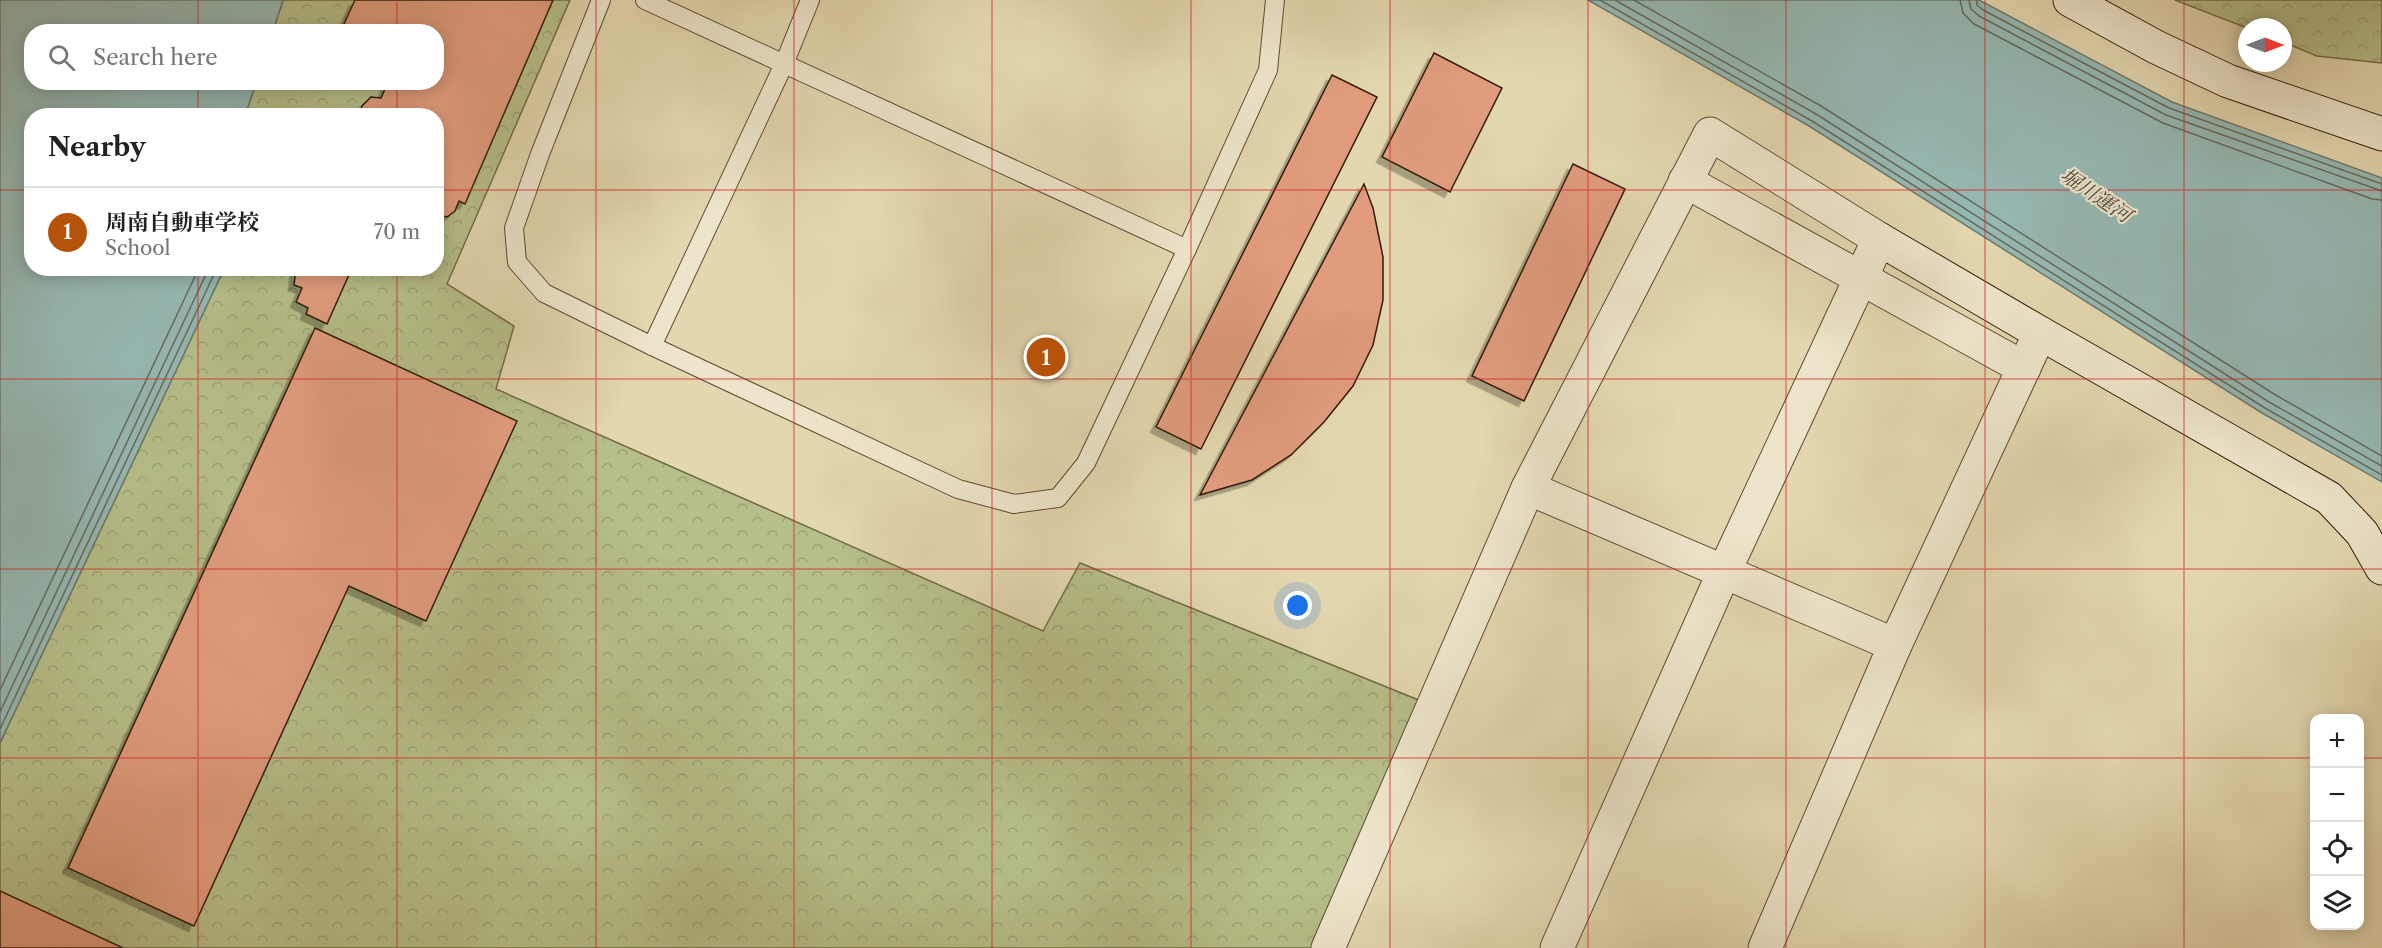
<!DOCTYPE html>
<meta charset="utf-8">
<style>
body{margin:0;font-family:"Libre Caslon Text","Noto Serif JP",serif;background:#f2f2f2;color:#222}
.controls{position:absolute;right:18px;bottom:18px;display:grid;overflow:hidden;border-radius:12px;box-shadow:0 3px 15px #0003}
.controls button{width:54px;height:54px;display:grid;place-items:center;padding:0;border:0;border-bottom:2px solid #e0e0e0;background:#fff;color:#222;font:30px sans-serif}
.compass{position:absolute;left:2238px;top:18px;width:54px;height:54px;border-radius:50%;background:#fff;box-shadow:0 3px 15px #0003;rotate:90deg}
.you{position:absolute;left:1298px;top:606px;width:21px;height:21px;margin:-15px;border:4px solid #fff;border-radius:50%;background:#1a73e8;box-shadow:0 0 0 9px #1a73e833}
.badge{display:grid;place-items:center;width:39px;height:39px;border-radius:50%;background:#b45309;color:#fff;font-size:20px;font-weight:700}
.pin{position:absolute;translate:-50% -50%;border:3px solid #fff;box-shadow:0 2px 6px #0006}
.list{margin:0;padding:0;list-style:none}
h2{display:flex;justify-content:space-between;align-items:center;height:78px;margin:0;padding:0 24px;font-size:26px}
h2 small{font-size:20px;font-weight:400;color:#767676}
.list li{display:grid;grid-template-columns:39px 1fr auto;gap:18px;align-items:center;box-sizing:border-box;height:90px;padding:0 24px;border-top:2px solid #e0e0e0}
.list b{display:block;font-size:22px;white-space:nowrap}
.list p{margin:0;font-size:20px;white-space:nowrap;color:#767676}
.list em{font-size:20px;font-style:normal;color:#767676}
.icon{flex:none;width:33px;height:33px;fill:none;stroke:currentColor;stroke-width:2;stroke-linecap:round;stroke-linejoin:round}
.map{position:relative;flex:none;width:2382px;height:948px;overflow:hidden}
.search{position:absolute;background:#fff;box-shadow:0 3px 15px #0003;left:24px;top:24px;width:420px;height:66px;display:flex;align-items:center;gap:15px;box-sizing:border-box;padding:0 21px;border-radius:24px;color:#767676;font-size:22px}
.panel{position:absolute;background:#fff;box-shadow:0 3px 15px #0003;left:24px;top:108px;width:420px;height:168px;border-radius:24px}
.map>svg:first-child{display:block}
.forest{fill:url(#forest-crowns);stroke:#746c49;stroke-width:1.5}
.water{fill:#96b8b2;stroke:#6e796e;stroke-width:1.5}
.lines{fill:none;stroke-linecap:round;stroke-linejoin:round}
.shore{stroke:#646a5e;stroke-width:1.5}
.building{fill:#e09c7d;stroke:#331b09;stroke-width:1.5;filter:url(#shadow)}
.lane-casing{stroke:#5f4a32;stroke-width:20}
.street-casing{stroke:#5f4a32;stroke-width:35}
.secondary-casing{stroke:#331b09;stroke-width:35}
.lane{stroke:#ede5cb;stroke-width:18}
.street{stroke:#ede5cb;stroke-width:33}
.secondary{stroke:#ede5cb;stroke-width:33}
.grid{fill:none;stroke:#d62828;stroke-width:1.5;stroke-opacity:0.55}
.labels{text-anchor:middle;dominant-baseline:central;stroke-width:4.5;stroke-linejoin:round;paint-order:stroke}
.water-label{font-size:20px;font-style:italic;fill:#514a3c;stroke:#ede5cb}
</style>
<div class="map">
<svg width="2382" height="948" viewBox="0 0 2382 948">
<defs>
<pattern id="forest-crowns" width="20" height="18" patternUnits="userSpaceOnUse" patternTransform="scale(1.5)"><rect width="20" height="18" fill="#b6be89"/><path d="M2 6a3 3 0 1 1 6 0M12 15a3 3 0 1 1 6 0" fill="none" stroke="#9da375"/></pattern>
<filter id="shadow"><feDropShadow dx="-5.5" dy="5.5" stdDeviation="0" flood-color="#0004"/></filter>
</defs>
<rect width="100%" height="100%" fill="#e3d7af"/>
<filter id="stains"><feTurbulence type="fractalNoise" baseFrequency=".00333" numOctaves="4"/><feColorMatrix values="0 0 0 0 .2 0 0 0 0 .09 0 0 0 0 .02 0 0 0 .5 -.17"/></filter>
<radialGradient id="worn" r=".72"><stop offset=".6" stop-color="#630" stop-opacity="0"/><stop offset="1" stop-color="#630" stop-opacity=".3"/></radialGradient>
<!-- forest -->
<g class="forest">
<path d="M 283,0 L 570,0 L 447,284 L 514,326 L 496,389 L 1043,631 L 1080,563 L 1431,705 L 1327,948 L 0,948 L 0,743 L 224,269 L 436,268 L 436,116 L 249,116 L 247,110 L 256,83 L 436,82 L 436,32 L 273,31 Z"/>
<path d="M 2175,0 L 2382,0 L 2382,63 L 2317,56 L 2283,42 L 2283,27 L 2247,28 Z"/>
</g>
<!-- water -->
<g class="water">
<path d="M 0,0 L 283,0 L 273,31 L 32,32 L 32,82 L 256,83 L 247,110 L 249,115 L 32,116 L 32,268 L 224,269 L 0,743 Z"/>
<path d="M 1588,0 L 1979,0 L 2172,102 L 2382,178 L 2382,482 L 2262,413 L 1809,126 Z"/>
</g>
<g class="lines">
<!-- shore -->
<g class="shore">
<path d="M 1600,0 L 1812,121 L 2265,408 L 2382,475"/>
<path d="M 1615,0 L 1816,114 L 2269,402 L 2382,466"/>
<path d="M 1634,0 L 1821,106 L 2274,394 L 2382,456"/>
<path d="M 1960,0 L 1963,13 L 1974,24 L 2163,123 L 2372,199 L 2382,200"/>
<path d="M 1969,0 L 1971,9 L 1979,16 L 2166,115 L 2382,191"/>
<path d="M 1977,0 L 1977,5 L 1983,10 L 2169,108 L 2382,184"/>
<path d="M 0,690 L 199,268"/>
<path d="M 0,712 L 209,268"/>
<path d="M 0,729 L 217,268"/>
</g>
</g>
<!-- building -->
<g class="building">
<path d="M 355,0 L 553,0 L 465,204 L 459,201 L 455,211 L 447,217 L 436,214 L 436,116 L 359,115 L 362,106 L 371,97 L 381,98 L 388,82 L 436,82 L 436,32 L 355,32 L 343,26 Z"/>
<path d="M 1434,53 L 1502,88 L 1450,192 L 1382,157 Z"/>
<path d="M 1332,75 L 1377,97 L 1201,449 L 1156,427 Z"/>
<path d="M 1573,164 L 1625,189 L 1524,401 L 1472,376 Z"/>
<path d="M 1364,184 L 1373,208 L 1383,257 L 1383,300 L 1373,345 L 1353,386 L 1324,422 L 1291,455 L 1252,480 L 1200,495 Z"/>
<path d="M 296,268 L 352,268 L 327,324 L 306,314 L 308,308 L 296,302 L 302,288 L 294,285 Z"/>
<path d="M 315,328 L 517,421 L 426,621 L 349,586 L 194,926 L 68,868 Z"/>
<path d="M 0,891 L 123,948 L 0,948 Z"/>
</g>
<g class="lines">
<defs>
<g id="lane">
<path d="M 601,0 L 540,154 L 514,228 L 517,262 L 544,293 L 652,346 L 958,489 L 1014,504 L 1058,498 L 1086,463 L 1187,249 L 1268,70 L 1275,0"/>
<path d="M 645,0 L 1187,249"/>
<path d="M 652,346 L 784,64 L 810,0"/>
</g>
<g id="street">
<path d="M 1685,181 L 2024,368"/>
<path d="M 1528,488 L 1895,645"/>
<path d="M 1328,948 L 1528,488 L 1710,134 L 1879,239 L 1724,572 L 1557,948"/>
<path d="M 1765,948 L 1895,645 L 2040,333"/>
</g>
<g id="secondary">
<path d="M 2070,0 L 2156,47 L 2228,81 L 2382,134"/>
<path d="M 1879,239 L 2040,333 L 2329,498 L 2362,533 L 2382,568"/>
</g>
</defs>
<!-- lane casing -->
<use href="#lane" class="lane-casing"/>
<!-- street casing -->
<use href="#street" class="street-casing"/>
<!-- secondary casing -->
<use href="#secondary" class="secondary-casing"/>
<!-- lane -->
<use href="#lane" class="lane"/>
<!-- street -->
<use href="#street" class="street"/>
<!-- secondary -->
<use href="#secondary" class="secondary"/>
</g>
<!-- grid -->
<path class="grid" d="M 198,0 L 198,32M 397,0 L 397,32M 596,0 L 596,948M 794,0 L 794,948M 992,0 L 992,948M 1191,0 L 1191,948M 1390,0 L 1390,948M 1588,0 L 1588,948M 1786,0 L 1786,948M 1985,0 L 1985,948M 2184,0 L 2184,948M 198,82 L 198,116M 397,82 L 397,116M 0,190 L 32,190M 436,190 L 2382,190M 198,268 L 198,948M 397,268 L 397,948M 0,379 L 2382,379M 0,569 L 2382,569M 0,758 L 2314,758M 2360,758 L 2382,758"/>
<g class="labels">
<!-- water labels -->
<g class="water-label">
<text transform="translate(2096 195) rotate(34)">堀川運河</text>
</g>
</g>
<rect width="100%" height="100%" filter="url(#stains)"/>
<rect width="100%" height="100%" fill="url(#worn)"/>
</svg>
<div class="controls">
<button>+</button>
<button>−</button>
<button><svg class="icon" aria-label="locate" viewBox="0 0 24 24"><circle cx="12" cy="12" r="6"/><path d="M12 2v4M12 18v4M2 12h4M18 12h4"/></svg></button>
<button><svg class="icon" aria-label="layers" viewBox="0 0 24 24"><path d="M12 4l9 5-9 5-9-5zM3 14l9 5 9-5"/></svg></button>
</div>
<svg class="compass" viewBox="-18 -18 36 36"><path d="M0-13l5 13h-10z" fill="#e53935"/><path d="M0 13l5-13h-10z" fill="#767676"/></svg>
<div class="you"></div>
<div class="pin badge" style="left:1046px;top:357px">1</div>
<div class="search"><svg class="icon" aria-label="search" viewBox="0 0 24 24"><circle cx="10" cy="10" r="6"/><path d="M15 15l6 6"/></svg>Search here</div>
<section class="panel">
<h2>Nearby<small></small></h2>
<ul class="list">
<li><span class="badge">1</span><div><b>周南自動車学校</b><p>School</p></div><em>70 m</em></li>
</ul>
</section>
</div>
